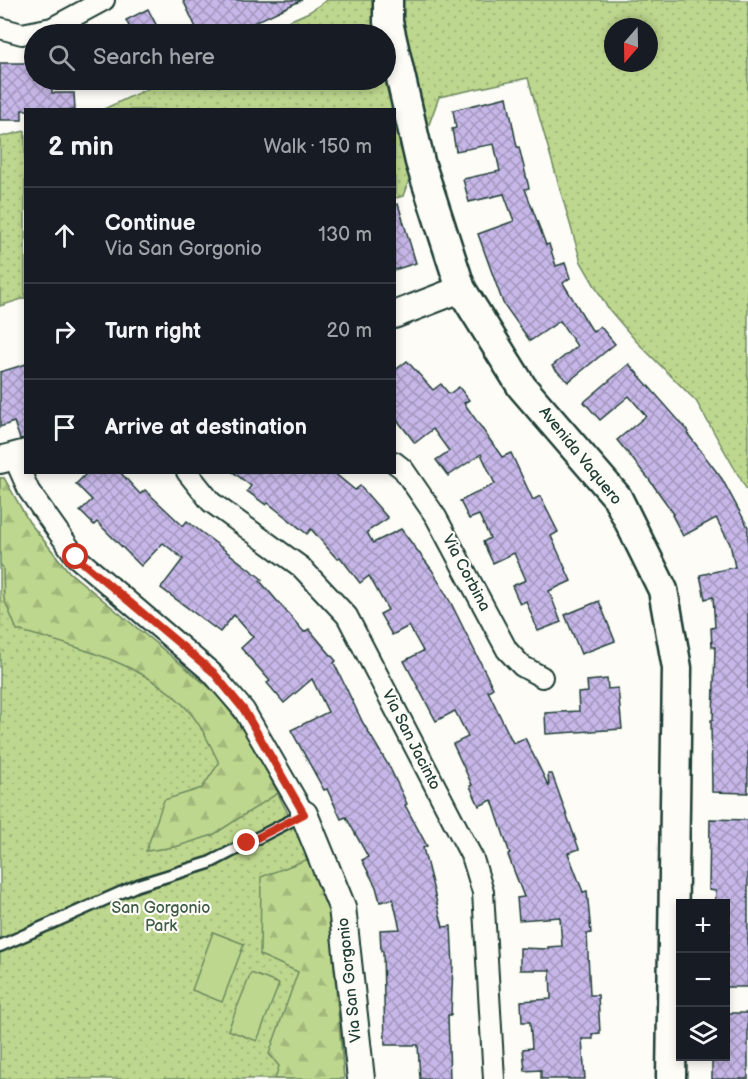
<!DOCTYPE html>
<meta charset="utf-8">
<style>
body{margin:0;font-family:"Balsamiq Sans",sans-serif;background:#242831;color:#f1f3f6}
.controls{position:absolute;right:18px;bottom:18px;display:grid;overflow:hidden;border-radius:0px;box-shadow:0 3px 9px #0003}
.controls button{width:54px;height:54px;display:grid;place-items:center;padding:0;border:0;border-bottom:2px solid #363941;background:#171b24;color:#f1f3f6;font:30px sans-serif}
.compass{position:absolute;left:604px;top:18px;width:54px;height:54px;border-radius:50%;background:#171b24;box-shadow:0 3px 9px #0003;rotate:200deg}
.stop{position:absolute;width:18px;height:18px;margin:-14px;border:4px solid #c8321e;border-radius:50%;background:#fff}
.stop.end{background:#c8321e;border-color:#fff;box-shadow:0 2px 6px #0008}
.list{margin:0;padding:0;list-style:none}
h2{display:flex;justify-content:space-between;align-items:center;height:78px;margin:0;padding:0 24px;font-size:26px}
h2 small{font-size:20px;font-weight:400;color:#9ea1a6}
.list li{display:grid;grid-template-columns:39px 1fr auto;gap:18px;align-items:center;box-sizing:border-box;height:96px;padding:0 24px;border-top:2px solid #363941}
.list b{display:block;font-size:22px;white-space:nowrap}
.list p{margin:0;font-size:20px;white-space:nowrap;color:#9ea1a6}
.list em{font-size:20px;font-style:normal;color:#9ea1a6}
.icon{flex:none;width:33px;height:33px;fill:none;stroke:currentColor;stroke-width:2;stroke-linecap:round;stroke-linejoin:round}
.map{position:relative;flex:none;width:748px;height:1079px;overflow:hidden}
.search{position:absolute;background:#171b24;box-shadow:0 3px 9px #0003;left:24px;top:24px;width:372px;height:66px;display:flex;align-items:center;gap:15px;box-sizing:border-box;padding:0 21px;border-radius:33px;color:#9ea1a6;font-size:22px}
.panel{position:absolute;background:#171b24;box-shadow:0 3px 9px #0003;left:24px;top:108px;width:372px;height:366px;border-radius:0px}
.map>svg:first-child{display:block}
.grass{fill:url(#grass-dots);stroke:#6e8a61;stroke-width:1.5;fill-rule:evenodd}
.forest{fill:url(#forest-firs);stroke:#6e8a61;stroke-width:1.5}
.garden{fill:#bed78e;stroke:#6e8a61;stroke-width:1.5}
.building{fill:url(#building-cross-hatch);stroke:#1f3d34;stroke-width:1.5}
.lines{fill:none;stroke-linecap:round;stroke-linejoin:round}
.service-casing{stroke:#1f3d34;stroke-width:15}
.minor-casing{stroke:#1f3d34;stroke-width:24}
.tertiary-casing{stroke:#1f3d34;stroke-width:30}
.secondary-casing{stroke:#1f3d34;stroke-width:33}
.service{stroke:#fdfcf7;stroke-width:10}
.minor{stroke:#fdfcf7;stroke-width:20}
.tertiary{stroke:#fdfcf7;stroke-width:26}
.secondary{stroke:#fdfcf7;stroke-width:28}
.route{stroke:#c8321e;stroke-width:8}
.labels{text-anchor:middle;dominant-baseline:central;stroke-width:4.5;stroke-linejoin:round;paint-order:stroke}
.street-label{font-size:16px;fill:#1f3d34;stroke:#fdfcf7}
.park-label{font-size:16px;fill:#3f5c46;stroke:#fdfcf7}
</style>
<div class="map">
<svg width="748" height="1079" viewBox="0 0 748 1079">
<defs>
<pattern id="grass-dots" width="8" height="8" patternUnits="userSpaceOnUse" patternTransform="scale(1.5)"><rect width="8" height="8" fill="#bed78e"/><path d="M2 2h.1M6 6h.1" fill="none" stroke="#a3b97b" stroke-width="1.8" stroke-linecap="round"/></pattern>
<pattern id="forest-firs" width="22" height="20" patternUnits="userSpaceOnUse" patternTransform="scale(1.5)"><rect width="22" height="20" fill="#bed78e"/><path d="M5 1l3.5 6h-7zM16 11l3.5 6h-7z" fill="#a3b97b"/></pattern>
<pattern id="building-cross-hatch" width="8" height="8" patternUnits="userSpaceOnUse" patternTransform="scale(1.5)"><rect width="8" height="8" fill="#c7b7e8"/><path d="M0 0l8 8M0 8l8-8" fill="none" stroke="#a196bd"/></pattern>
</defs>
<rect width="100%" height="100%" fill="#fdfcf7"/>
<filter id="ink" filterUnits="userSpaceOnUse"><feTurbulence type="fractalNoise" baseFrequency=".0167" numOctaves="2"/><feDisplacementMap in="SourceGraphic" scale="12" xChannelSelector="R" yChannelSelector="G"/><feConvolveMatrix kernelMatrix="1 2 1 2 8 2 1 2 1" color-interpolation-filters="sRGB"/></filter>
<g filter="url(#ink)">
<!-- grass -->
<g class="grass">
<path d="M 327,0 L 748,0 L 748,492 L 696,401 L 636,341 L 607,307 L 581,262 L 528,78 L 439,97 L 403,196 L 395,198 L 394,110 L 102,110 L 166,80 L 386,80 L 386,34 L 260,34 L 309,12 ZM 613,27 L 649,27 L 649,63 L 613,63 Z"/>
<path d="M 25,131 L 25,298 L 0,306 L 0,137 Z"/>
<path d="M 0,478 L 4,478 L 29,522 L 69,572 L 216,693 L 246,732 L 311,858 L 332,956 L 339,1008 L 344,1079 L 0,1079 Z"/>
</g>
<!-- forest -->
<g class="forest">
<path d="M 0,478 L 4,478 L 29,522 L 69,572 L 216,693 L 246,732 L 278,793 L 213,835 L 175,847 L 146,851 L 164,800 L 202,788 L 219,763 C 211,747 203,728 192,715 C 154,666 75,646 17,630 L 4,599 L 3,568 L 0,564 Z"/>
<path d="M 311,858 L 328,899 L 344,1079 L 275,1079 L 279,1066 L 269,1054 L 298,972 L 260,955 L 261,877 Z"/>
</g>
<!-- garden -->
<g class="garden">
<path d="M 213,932 L 244,944 L 222,1002 L 192,990 Z"/>
<path d="M 251,973 L 279,984 L 257,1041 L 228,1030 Z"/>
</g>
<!-- building -->
<g class="building">
<path d="M 183,0 L 302,0 L 230,34 L 199,34 Z"/>
<path d="M 148,9 L 161,34 L 133,34 L 126,20 Z"/>
<path d="M 0,63 L 34,63 L 34,80 L 52,80 L 52,93 L 74,93 L 75,110 L 22,110 L 22,120 L 0,120 Z"/>
<path d="M 507,97 L 517,147 L 519,147 L 529,188 L 525,189 L 546,245 L 549,244 L 556,266 L 565,263 L 570,278 L 563,283 L 593,332 L 600,326 L 615,344 L 568,382 L 552,366 L 577,346 L 560,321 L 530,341 L 503,303 L 478,234 L 514,221 L 504,194 L 469,202 L 463,179 L 500,171 L 494,144 L 456,151 L 452,129 L 456,128 L 453,110 Z"/>
<path d="M 398,204 L 416,263 L 394,270 L 394,205 Z"/>
<path d="M 407,361 L 433,390 L 441,384 L 449,394 L 459,387 L 469,400 L 464,403 L 502,457 L 511,453 L 533,500 L 540,496 L 558,532 L 551,536 L 571,581 L 549,591 L 561,622 L 538,631 L 526,601 L 520,604 L 512,586 L 526,580 L 514,553 L 493,563 L 483,542 L 490,538 L 479,515 L 469,519 L 460,501 L 495,484 L 481,454 L 448,476 L 436,460 L 449,451 L 433,429 L 415,443 L 394,416 L 394,371 Z"/>
<path d="M 26,364 L 26,438 L 20,439 L 14,422 L 0,427 L 0,372 Z"/>
<path d="M 629,364 L 689,432 L 688,434 L 722,479 L 748,527 L 748,793 L 712,792 L 711,720 L 713,720 L 715,647 L 712,647 L 711,628 L 715,627 L 713,597 L 705,599 L 700,575 L 735,567 L 730,544 L 716,518 L 683,536 L 672,515 L 674,514 L 648,478 L 617,440 L 646,416 L 629,396 L 600,420 L 584,402 Z"/>
<path d="M 88,472 L 120,472 L 140,494 L 145,490 L 183,526 L 187,521 L 262,579 L 260,581 L 304,632 L 309,629 L 336,661 L 334,663 L 363,723 L 390,768 L 407,804 L 405,805 L 427,846 L 423,848 L 443,927 L 451,926 L 453,965 L 451,1015 L 448,1015 L 450,1079 L 420,1079 L 418,1045 L 385,1045 L 383,951 L 381,951 L 380,930 L 400,929 L 393,899 L 380,902 L 376,887 L 362,860 L 368,857 L 346,817 L 341,819 L 327,789 L 324,790 L 291,730 L 328,712 L 312,679 L 284,703 L 267,683 L 270,681 L 241,648 L 253,637 L 234,615 L 220,632 L 161,588 L 183,559 L 163,543 L 141,566 L 97,522 L 94,525 L 80,511 L 92,500 L 76,484 Z"/>
<path d="M 233,472 L 333,472 L 355,490 L 360,486 L 388,518 L 367,532 L 373,543 L 401,529 L 432,570 L 452,605 L 493,688 L 488,691 L 513,743 L 525,738 L 549,787 L 548,774 L 552,774 L 579,849 L 568,853 L 583,892 L 587,891 L 591,933 L 587,934 L 590,995 L 598,995 L 600,1033 L 592,1034 L 593,1039 L 582,1039 L 585,1079 L 541,1079 L 541,1070 L 525,1071 L 523,1049 L 532,1048 L 530,1022 L 522,1022 L 521,1001 L 551,999 L 550,970 L 520,970 L 520,948 L 548,949 L 548,947 L 562,946 L 560,917 L 519,920 L 517,898 L 524,897 L 508,855 L 510,854 L 492,800 L 479,806 L 470,786 L 472,785 L 453,744 L 468,737 L 455,711 L 436,721 L 404,661 L 423,651 L 409,626 L 392,635 L 380,614 L 388,610 L 369,576 L 360,583 L 340,557 L 337,559 L 311,529 L 307,534 L 268,503 L 266,505 L 247,491 L 251,486 Z"/>
<path d="M 599,601 L 615,641 L 581,654 L 565,615 Z"/>
<path d="M 607,679 L 608,689 L 618,688 L 622,729 L 546,734 L 545,713 L 579,711 L 578,693 L 588,692 L 587,681 Z"/>
<path d="M 710,819 L 748,820 L 748,987 L 726,987 L 726,903 L 715,903 L 716,891 L 709,890 Z"/>
<path d="M 726,1013 L 748,1013 L 748,1079 L 712,1079 L 712,1056 L 726,1056 Z"/>
</g>
<g class="lines">
<defs>
<path id="service" d="M 0,946 L 138,885 L 209,863 L 304,814"/>
<g id="minor">
<path d="M 0,28 L 22,34 L 52,28 L 104,0"/>
<path d="M 14,457 L 29,491 L 76,557 L 212,673 L 244,710 L 304,814"/>
<path d="M 394,462 L 403,469 L 436,517 L 507,650 L 522,666 L 542,677"/>
<path d="M 187,472 L 211,502 L 301,567 L 347,616 L 473,859 L 483,892 L 494,1079"/>
</g>
<g id="tertiary">
<path d="M 394,315 L 461,289"/>
<path d="M 0,460 L 26,453"/>
<path d="M 304,814 L 342,907 L 361,1079"/>
</g>
<path id="secondary" d="M 388,0 L 388,22 L 420,162 L 461,289 L 522,387 L 617,497 L 663,590 L 677,668 L 671,1079"/>
</defs>
<!-- service casing -->
<use href="#service" class="service-casing"/>
<!-- minor casing -->
<use href="#minor" class="minor-casing"/>
<!-- tertiary casing -->
<use href="#tertiary" class="tertiary-casing"/>
<!-- secondary casing -->
<use href="#secondary" class="secondary-casing"/>
<!-- service -->
<use href="#service" class="service"/>
<!-- minor -->
<use href="#minor" class="minor"/>
<!-- tertiary -->
<use href="#tertiary" class="tertiary"/>
<!-- secondary -->
<use href="#secondary" class="secondary"/>
</g>
</g>
<g class="lines" filter="url(#ink)">
<!-- route -->
<path class="route" d="M 76,557 L 213,672 L 244,710 L 304,814 L 247,843"/>
</g>
<g class="labels">
<!-- street labels -->
<g class="street-label">
<text transform="translate(580 456) rotate(51)">Avenida Vaquero</text>
<text transform="translate(466 573) rotate(62)">Via Corbina</text>
<text transform="translate(411 740) rotate(63)">Via San Jacinto</text>
<text transform="translate(350 980) rotate(-96)">Via San Gorgonio</text>
</g>
<!-- park labels -->
<g class="park-label">
<text x="161" y="908">San Gorgonio<tspan x="161" dy="18">Park</tspan></text>
</g>
</g>
</svg>
<div class="controls">
<button>+</button>
<button>−</button>
<button><svg class="icon" aria-label="layers" viewBox="0 0 24 24"><path d="M12 4l9 5-9 5-9-5zM3 14l9 5 9-5"/></svg></button>
</div>
<svg class="compass" viewBox="-18 -18 36 36"><path d="M0-13l5 13h-10z" fill="#e53935"/><path d="M0 13l5-13h-10z" fill="#9ea1a6"/></svg>
<div class="stop" style="left:76px;top:557px"></div>
<div class="stop end" style="left:247px;top:843px"></div>
<div class="search"><svg class="icon" aria-label="search" viewBox="0 0 24 24"><circle cx="10" cy="10" r="6"/><path d="M15 15l6 6"/></svg>Search here</div>
<section class="panel">
<h2>2 min<small>Walk · 150 m</small></h2>
<ul class="list">
<li><svg class="icon" aria-label="ahead" viewBox="0 0 24 24"><path d="M12 20V5M6 11l6-6 6 6"/></svg><div><b>Continue</b><p>Via San Gorgonio</p></div><em>130 m</em></li>
<li><svg class="icon" aria-label="right" viewBox="0 0 24 24"><path d="M7 20v-9h11M14 6l5 5-5 5"/></svg><div><b>Turn right</b></div><em>20 m</em></li>
<li><svg class="icon" aria-label="arrive" viewBox="0 0 24 24"><path d="M6 21V4h12l-3 4 3 4H6"/></svg><div><b>Arrive at destination</b></div></li>
</ul>
</section>
</div>
